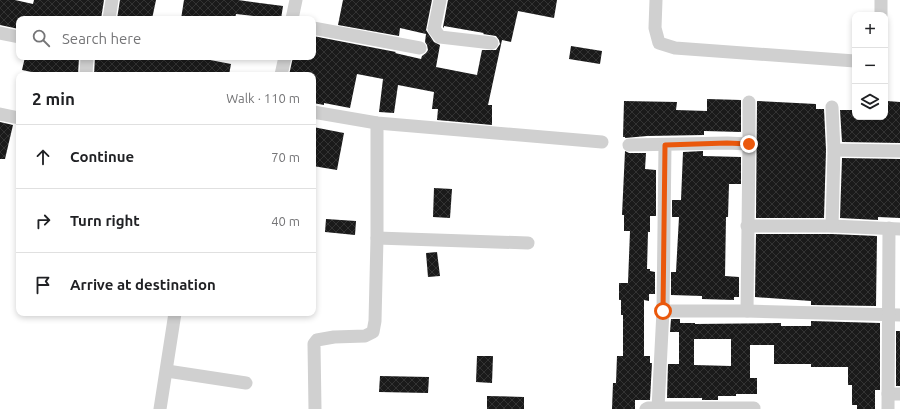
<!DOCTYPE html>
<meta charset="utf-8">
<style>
body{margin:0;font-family:Ubuntu,sans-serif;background:#f6f6f6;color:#202124}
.controls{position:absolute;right:12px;top:12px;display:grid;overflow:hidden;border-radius:8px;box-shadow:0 2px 6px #0003}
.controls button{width:36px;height:36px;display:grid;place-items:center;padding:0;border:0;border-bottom:1px solid #e0e0e0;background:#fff;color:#202124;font:20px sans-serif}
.stop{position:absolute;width:12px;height:12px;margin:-9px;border:3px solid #ea580c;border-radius:50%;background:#fff}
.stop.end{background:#ea580c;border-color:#fff;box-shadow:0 1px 4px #0008}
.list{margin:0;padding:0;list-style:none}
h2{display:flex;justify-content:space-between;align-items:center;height:52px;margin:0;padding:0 16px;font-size:17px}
h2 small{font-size:13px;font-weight:400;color:#757577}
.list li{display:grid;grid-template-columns:26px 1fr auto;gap:12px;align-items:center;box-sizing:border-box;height:64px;padding:0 16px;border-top:1px solid #e0e0e0}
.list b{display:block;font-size:15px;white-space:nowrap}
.list em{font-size:13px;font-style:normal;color:#757577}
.icon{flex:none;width:22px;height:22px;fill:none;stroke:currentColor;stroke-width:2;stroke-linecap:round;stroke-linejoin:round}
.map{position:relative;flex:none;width:900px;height:409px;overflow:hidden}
.search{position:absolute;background:#fff;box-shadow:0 2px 6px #0003;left:16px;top:16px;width:300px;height:44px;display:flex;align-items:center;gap:10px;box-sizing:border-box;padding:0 14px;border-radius:8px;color:#757577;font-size:15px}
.panel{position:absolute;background:#fff;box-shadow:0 2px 6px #0003;left:16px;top:72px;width:300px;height:244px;border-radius:8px}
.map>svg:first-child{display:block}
.building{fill:url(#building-cross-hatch);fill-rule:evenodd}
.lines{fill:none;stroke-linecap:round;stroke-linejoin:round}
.minor{stroke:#d0d0d0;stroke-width:13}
.route{stroke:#ea580c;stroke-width:5}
</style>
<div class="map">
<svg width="900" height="409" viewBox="0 0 900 409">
<defs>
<pattern id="building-cross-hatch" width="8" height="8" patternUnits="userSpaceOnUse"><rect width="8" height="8" fill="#1a1a1a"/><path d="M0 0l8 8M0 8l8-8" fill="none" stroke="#333"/></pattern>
</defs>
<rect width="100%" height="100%" fill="#fff"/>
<!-- building -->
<g class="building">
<path d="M 0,0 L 15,0 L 33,4 L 34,0 L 104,0 L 101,19 L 19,19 L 19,29 L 0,25 Z"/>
<path d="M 120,0 L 156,0 L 152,19 L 117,19 Z"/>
<path d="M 184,0 L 238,0 L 283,6 L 281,19 L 236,14 L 235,19 L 181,19 Z"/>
<path d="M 343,0 L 432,0 L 426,30 L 434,42 L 440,45 L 436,67 L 477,75 L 482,50 L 496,50 L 500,44 L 499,40 L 496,36 L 483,34 L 484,33 L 444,26 L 444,28 L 443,27 L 448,0 L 557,0 L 554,18 L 518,11 L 511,42 L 502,40 L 488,105 L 492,105 L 492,125 L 437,120 L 438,109 L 432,109 L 434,92 L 398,85 L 394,113 L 379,112 L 383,79 L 357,74 L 350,108 L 324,103 L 324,105 L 313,103 L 313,75 L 289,75 L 293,57 L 313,57 L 313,36 L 396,52 L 395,53 L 421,59 L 422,56 L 426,53 L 428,50 L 427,45 L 425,42 L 426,34 L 400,28 L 399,36 L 338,25 Z"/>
<path d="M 571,46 L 602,51 L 600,64 L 569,59 Z"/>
<path d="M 25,57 L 79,57 L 78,75 L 46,75 L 22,70 Z"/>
<path d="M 95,57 L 120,58 L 120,57 L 206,57 L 205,59 L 231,64 L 229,75 L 94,75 Z"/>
<path d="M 707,99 L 741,100 L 741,132 L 704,131 L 704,135 L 647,136 L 625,138 L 625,137 L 623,137 L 624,101 L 677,102 L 676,110 L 707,111 Z"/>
<path d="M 757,101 L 816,104 L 816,109 L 824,109 L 826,150 L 824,218 L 756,218 Z"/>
<path d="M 887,101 L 900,102 L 900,143 L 842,142 L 840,110 L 855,110 L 855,117 L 886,117 Z"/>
<path d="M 0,122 L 13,125 L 5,159 L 0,159 Z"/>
<path d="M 313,127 L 344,133 L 337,170 L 313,166 Z"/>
<path d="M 625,151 L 629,153 L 646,153 L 645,169 L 656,170 L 656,216 L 650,216 L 650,232 L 648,232 L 647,269 L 650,269 L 650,271 L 655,272 L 655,294 L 649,294 L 649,301 L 644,300 L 644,356 L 650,356 L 650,363 L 652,363 L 650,400 L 635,400 L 635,409 L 612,409 L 613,383 L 616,383 L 617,356 L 623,356 L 623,315 L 621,315 L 621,300 L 619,300 L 619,283 L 628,283 L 630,231 L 624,231 L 624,215 L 622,215 Z"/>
<path d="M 703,151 L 703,156 L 741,157 L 741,184 L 729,184 L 728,217 L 726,217 L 725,276 L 739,277 L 739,297 L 734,297 L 734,300 L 702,299 L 702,296 L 671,295 L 671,272 L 676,272 L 679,217 L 672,217 L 672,200 L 681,200 L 683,152 Z"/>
<path d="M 842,158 L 900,159 L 900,218 L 878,217 L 878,220 L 840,218 Z"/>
<path d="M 434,188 L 452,189 L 450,218 L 433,217 Z"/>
<path d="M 326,219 L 356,221 L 355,235 L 325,232 Z"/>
<path d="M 756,234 L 832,234 L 877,236 L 876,306 L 811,305 L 811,301 L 755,297 Z"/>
<path d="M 437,252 L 440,276 L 428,277 L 426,253 Z"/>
<path d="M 671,319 L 680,319 L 680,323 L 695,323 L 695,324 L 781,323 L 781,326 L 811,326 L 811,321 L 880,323 L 880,390 L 875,390 L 875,409 L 857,409 L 857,405 L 852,405 L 852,385 L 848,385 L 848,367 L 811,367 L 811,364 L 774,364 L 774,345 L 750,345 L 750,378 L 757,378 L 757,394 L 736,394 L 736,396 L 718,396 L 718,400 L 702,400 L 702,398 L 667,398 L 668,364 L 679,364 L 679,332 L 670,332 ZM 694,339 L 731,339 L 731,366 L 694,365 Z"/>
<rect x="896" y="331" width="4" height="55"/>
<path d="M 477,356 L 493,356 L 492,383 L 476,382 Z"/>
<path d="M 380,376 L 429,377 L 428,393 L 379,392 Z"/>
<path d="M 487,396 L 524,397 L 524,409 L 487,409 Z"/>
</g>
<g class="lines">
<!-- minor -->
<g class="minor">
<path d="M 440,0 L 434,29 L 440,37 L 492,43"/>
<path d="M 656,0 L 655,28 L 659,43 L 675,48 L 855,61"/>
<path d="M 881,15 L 881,0"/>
<path d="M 109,19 L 112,0"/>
<path d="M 292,19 L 296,0"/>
<path d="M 313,28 L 420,48"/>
<path d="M 0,33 L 19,37"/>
<path d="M 86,75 L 87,57"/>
<path d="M 281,75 L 285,57"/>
<path d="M 749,102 L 749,144"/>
<path d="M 313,112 L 377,123 L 602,142"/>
<path d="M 0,114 L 19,118"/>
<path d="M 629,145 L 727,143 L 749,144 L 747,311"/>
<path d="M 834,150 L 900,151"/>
<path d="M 747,226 L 832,226 L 900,229"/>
<path d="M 832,226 L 834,150 L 832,107"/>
<path d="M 377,238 L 528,243"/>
<path d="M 663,311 L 747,311 L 900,315"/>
<path d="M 167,371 L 246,383"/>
<path d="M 888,394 L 900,394"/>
<path d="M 658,408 L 663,311 L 665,145"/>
<path d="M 160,409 L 175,313"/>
<path d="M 315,409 L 314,344 L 317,340 L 334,337 L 365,336 L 373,332 L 375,321 L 377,238 L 377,123"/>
<path d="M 646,409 L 648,408 L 754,408"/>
<path d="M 888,409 L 889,228"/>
</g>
</g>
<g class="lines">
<!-- route -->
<path class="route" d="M 663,311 L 665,145 L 727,143 L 749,144"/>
</g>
</svg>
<div class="controls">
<button>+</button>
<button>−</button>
<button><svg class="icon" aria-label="layers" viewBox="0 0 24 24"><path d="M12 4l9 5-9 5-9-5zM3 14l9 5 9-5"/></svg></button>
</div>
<div class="stop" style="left:663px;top:311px"></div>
<div class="stop end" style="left:749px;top:144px"></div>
<div class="search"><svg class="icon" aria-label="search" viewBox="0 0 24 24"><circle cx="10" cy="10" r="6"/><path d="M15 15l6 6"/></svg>Search here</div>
<section class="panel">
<h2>2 min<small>Walk · 110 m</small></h2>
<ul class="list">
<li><svg class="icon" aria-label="ahead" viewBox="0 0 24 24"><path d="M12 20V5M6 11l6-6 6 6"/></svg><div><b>Continue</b></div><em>70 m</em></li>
<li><svg class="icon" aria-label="right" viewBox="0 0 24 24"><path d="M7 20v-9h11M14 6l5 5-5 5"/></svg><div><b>Turn right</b></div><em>40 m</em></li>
<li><svg class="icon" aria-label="arrive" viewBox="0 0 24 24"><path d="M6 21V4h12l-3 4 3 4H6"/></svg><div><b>Arrive at destination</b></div></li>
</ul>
</section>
</div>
